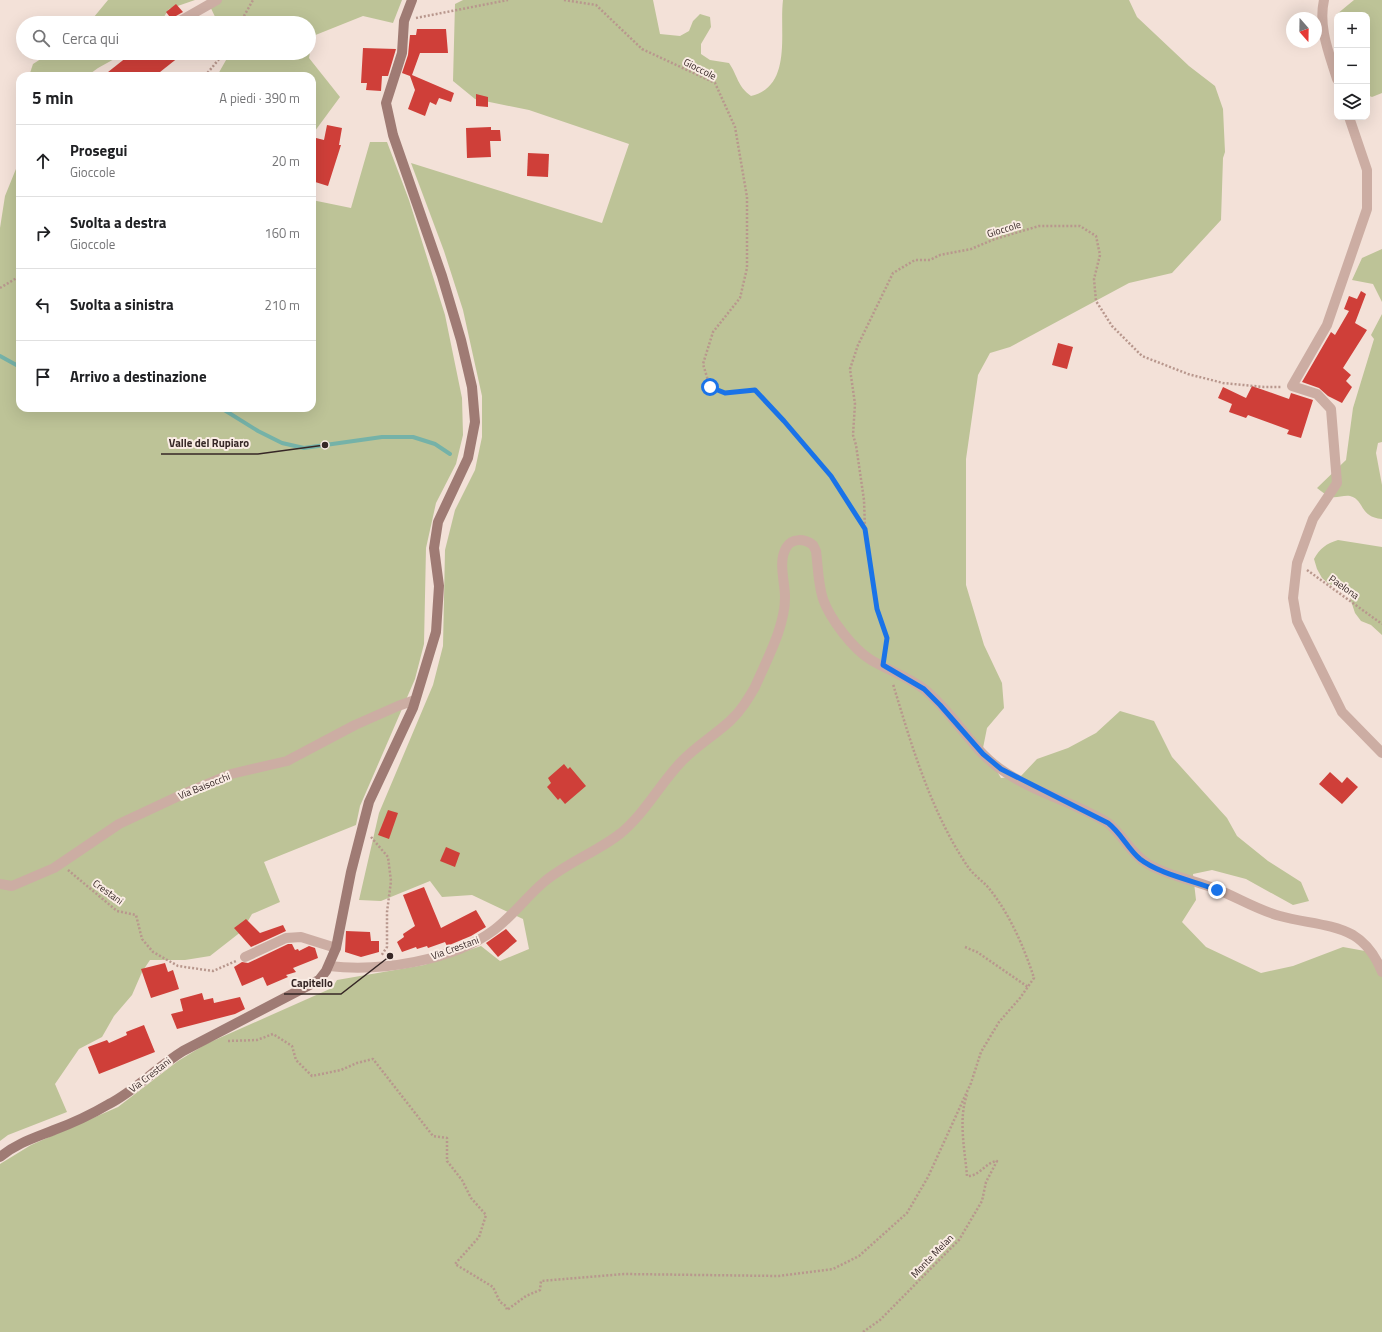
<!DOCTYPE html>
<html lang="it">
<meta charset="utf-8">
<style>
body{margin:0;font-family:"Titillium Web",sans-serif;background:#f6f6f6;color:#202124}
.controls{position:absolute;right:12px;top:12px;display:grid;overflow:hidden;border-radius:8px;box-shadow:0 4px 16px #0002}
.controls button{width:36px;height:36px;display:grid;place-items:center;padding:0;border:0;border-bottom:1px solid #e0e0e0;background:#fff;color:#202124;font:20px sans-serif}
.compass{position:absolute;left:1286px;top:12px;width:36px;height:36px;border-radius:50%;background:#fff;box-shadow:0 4px 16px #0002;rotate:160deg}
.stop{position:absolute;width:12px;height:12px;margin:-9px;border:3px solid #1a73e8;border-radius:50%;background:#fff}
.stop.end{background:#1a73e8;border-color:#fff;box-shadow:0 1px 4px #0008}
.list{margin:0;padding:0;list-style:none}
h2{display:flex;justify-content:space-between;align-items:center;height:52px;margin:0;padding:0 16px;font-size:17px}
h2 small{font-size:13px;font-weight:400;color:#757577}
.list li{display:grid;grid-template-columns:26px 1fr auto;gap:12px;align-items:center;box-sizing:border-box;height:72px;padding:0 16px;border-top:1px solid #e0e0e0}
.list b{display:block;font-size:15px;white-space:nowrap}
.list p{margin:0;font-size:13px;white-space:nowrap;color:#757577}
.list em{font-size:13px;font-style:normal;color:#757577}
.icon{flex:none;width:22px;height:22px;fill:none;stroke:currentColor;stroke-width:2;stroke-linecap:round;stroke-linejoin:round}
.map{position:relative;flex:none;width:1382px;height:1332px;overflow:hidden}
.search{position:absolute;background:#fff;box-shadow:0 4px 16px #0002;left:16px;top:16px;width:300px;height:44px;display:flex;align-items:center;gap:10px;box-sizing:border-box;padding:0 14px;border-radius:22px;color:#757577;font-size:15px}
.panel{position:absolute;background:#fff;box-shadow:0 4px 16px #0002;left:16px;top:72px;width:300px;height:340px;border-radius:12px}
.map>svg:first-child{display:block}
.green{fill:#bdc397}
.lines{fill:none;stroke-linecap:round;stroke-linejoin:round}
.stream{stroke:#75b2a8;stroke-width:4}
.building{fill:#cf3f39}
.path{stroke:#b8978d;stroke-width:2.5;stroke-dasharray:2 2;stroke-linecap:butt}
.street{stroke:#ccada3;stroke-width:10}
.secondary{stroke:#9f7b74;stroke-width:10}
.route{stroke:#1a73e8;stroke-width:5}
.labels{text-anchor:middle;dominant-baseline:central;stroke-width:4;stroke-linejoin:round;paint-order:stroke}
.street-label{font-size:10px;fill:#362726;stroke:#faece4}
.leader{fill:none;stroke:#362726;stroke-width:1.5}
.callout-dot{fill:#362726;stroke:#faece4;stroke-width:1.5}
.callout-label{font-size:11px;text-anchor:middle;font-weight:bold;fill:#362726;stroke:#faece4;stroke-width:4;stroke-linejoin:round;paint-order:stroke}
</style>
<div class="map">
<svg width="1382" height="1332" viewBox="0 0 1382 1332">
<rect width="100%" height="100%" fill="#f3e1d8"/>
<!-- green -->
<g class="green">
<path d="M 108,0 L 195,0 L 169,9 L 160,23 L 89,23 Z"/>
<path d="M 207,0 L 402,0 L 393,23 L 363,16 L 313,36 L 309,58 L 340,97 L 312,135 L 312,76 L 217,76 L 230,53 L 309,53 L 309,23 L 218,23 Z"/>
<path d="M 463,0 L 653,0 L 660,34 L 680,36 L 689,31 L 693,21 L 700,14 L 710,17 L 711,27 L 701,44 L 701,54 L 710,60 L 729,63 C 738,76 737,86 751,96 C 793,86 779,32 783,0 L 1129,0 L 1137,17 L 1189,66 L 1215,86 L 1223,109 L 1225,152 L 1223,158 L 1221,220 L 1172,273 L 1129,283 L 1010,347 L 990,353 L 978,375 L 966,459 L 966,585 L 984,645 L 1002,683 L 1004,708 L 987,728 L 983,748 L 1001,778 L 1021,776 L 1037,759 L 1068,748 L 1096,733 L 1120,711 L 1154,721 L 1172,757 L 1227,818 L 1237,836 L 1268,861 L 1301,882 L 1309,901 L 1293,905 L 1246,879 L 1212,870 L 1193,874 L 1196,900 L 1182,922 L 1206,947 L 1261,973 L 1293,966 L 1343,947 L 1365,951 L 1382,971 L 1382,1332 L 0,1332 L 0,1164 L 31,1145 L 118,1107 L 178,1061 L 206,1044 L 332,988 L 337,980 L 424,965 L 481,946 L 500,961 L 529,949 L 523,919 L 472,895 L 442,897 L 430,881 L 381,901 L 359,900 L 379,813 L 433,685 L 443,646 L 445,550 L 455,510 L 475,470 L 482,437 L 482,396 L 463,310 L 444,251 L 411,163 L 602,223 L 629,144 L 529,110 L 475,99 L 453,81 L 455,4 Z"/>
<path d="M 1354,0 L 1382,0 L 1382,93 L 1372,97 L 1367,95 L 1367,15 L 1337,15 L 1337,28 L 1337,14 Z"/>
<path d="M 50,53 L 125,53 L 98,68 L 87,76 L 29,76 L 33,64 Z"/>
<path d="M 370,142 L 387,142 L 409,200 L 445,315 L 462,398 L 463,435 L 456,464 L 436,503 L 426,548 L 424,644 L 415,679 L 360,806 L 356,825 L 264,862 L 280,902 L 252,914 L 242,931 L 210,956 L 185,960 L 150,960 L 142,972 L 132,995 L 114,1016 L 102,1037 L 79,1049 L 55,1084 L 67,1112 L 8,1135 L 0,1141 L 0,228 L 5,196 L 20,159 L 20,154 L 20,408 L 312,408 L 312,200 L 351,208 Z"/>
<path d="M 1382,249 L 1382,302 L 1373,284 L 1352,280 L 1362,258 Z"/>
<path d="M 1382,314 L 1382,442 L 1378,443 L 1376,453 L 1382,485 L 1382,519 C 1359,517 1365,500 1350,496 C 1344,495 1337,498 1331,497 C 1326,495 1321,491 1317,488 L 1346,460 L 1353,408 L 1374,339 L 1371,335 Z"/>
<path d="M 1338,540 L 1382,547 L 1382,635 L 1371,625 L 1361,621 L 1355,613 L 1348,592 L 1339,587 L 1329,584 L 1322,578 L 1317,569 L 1314,559 C 1320,548 1326,544 1338,540 Z"/>
</g>
<g class="lines">
<!-- stream -->
<g class="stream">
<path d="M 0,356 L 20,367"/>
<path d="M 221,408 L 258,431 L 282,443 L 304,448 L 382,437 L 413,437 L 435,444 L 450,454"/>
</g>
</g>
<!-- building -->
<g class="building">
<path d="M 176,4 L 183,12 L 176,16 L 173,21 L 166,12 Z"/>
<path d="M 417,29 L 446,29 L 448,53 L 420,53 L 412,75 L 454,93 L 451,102 L 439,98 L 436,105 L 430,102 L 425,116 L 408,109 L 415,90 L 410,76 L 402,73 L 408,55 L 410,35 L 416,35 Z"/>
<path d="M 363,48 L 396,49 L 388,76 L 382,76 L 381,91 L 366,90 L 367,83 L 361,83 Z"/>
<path d="M 132,53 L 184,53 L 155,76 L 103,76 Z"/>
<path d="M 476,94 L 488,97 L 488,107 L 476,106 Z"/>
<path d="M 327,125 L 342,128 L 339,145 L 341,145 L 328,186 L 312,181 L 312,137 L 324,140 Z"/>
<path d="M 491,127 L 491,130 L 500,130 L 501,141 L 490,141 L 491,157 L 467,158 L 466,128 Z"/>
<path d="M 528,153 L 549,154 L 548,177 L 527,176 Z"/>
<path d="M 1361,291 L 1366,294 L 1355,323 L 1367,330 L 1343,368 L 1351,375 L 1346,381 L 1352,387 L 1342,403 L 1328,396 L 1319,388 L 1302,382 L 1331,332 L 1335,335 L 1349,311 L 1344,309 L 1349,296 L 1357,299 Z"/>
<path d="M 1058,343 L 1073,347 L 1067,369 L 1052,365 Z"/>
<path d="M 1252,386 L 1289,399 L 1291,393 L 1313,400 L 1301,438 L 1287,434 L 1289,430 L 1248,415 L 1246,418 L 1229,412 L 1232,404 L 1218,398 L 1223,387 L 1246,398 Z"/>
<path d="M 564,764 L 568,769 L 570,767 L 586,786 L 565,804 L 560,798 L 558,800 L 547,787 L 551,783 L 548,778 Z"/>
<path d="M 1330,772 L 1342,783 L 1347,777 L 1358,787 L 1342,804 L 1319,784 Z"/>
<path d="M 388,810 L 398,813 L 389,839 L 378,835 Z"/>
<path d="M 446,847 L 460,853 L 455,867 L 440,861 Z"/>
<path d="M 424,887 L 441,928 L 476,910 L 486,927 L 471,936 L 447,946 L 445,942 L 428,948 L 427,946 L 417,949 L 416,947 L 402,952 L 397,942 L 404,937 L 403,934 L 415,926 L 403,895 Z"/>
<path d="M 246,919 L 260,933 L 283,925 L 286,931 L 251,947 L 234,928 Z"/>
<path d="M 506,929 L 517,941 L 498,957 L 486,943 Z"/>
<path d="M 346,931 L 370,932 L 371,941 L 379,941 L 379,952 L 361,957 L 345,952 Z"/>
<path d="M 288,944 L 292,944 L 295,950 L 298,949 L 299,951 L 309,946 L 315,948 L 318,958 L 293,968 L 296,972 L 286,975 L 288,977 L 267,986 L 263,977 L 242,986 L 234,967 L 242,962 L 248,963 Z"/>
<path d="M 165,963 L 168,972 L 173,970 L 179,989 L 151,998 L 141,969 Z"/>
<path d="M 202,993 L 204,1000 L 213,998 L 214,1003 L 240,997 L 245,1009 L 235,1014 L 177,1029 L 171,1014 L 183,1011 L 180,999 Z"/>
<path d="M 144,1025 L 155,1052 L 99,1074 L 88,1047 L 107,1040 L 109,1043 L 127,1035 L 126,1032 Z"/>
</g>
<g class="lines">
<!-- path -->
<g class="path">
<path d="M 564,0 L 596,5 L 642,49 L 715,83 L 735,127 L 747,197 L 747,268 L 740,298 L 713,332 L 703,364 L 710,387 L 725,393 L 755,390 L 784,421 L 831,476 L 864,529"/>
<path d="M 416,18 L 508,0"/>
<path d="M 240,23 L 253,0"/>
<path d="M 205,76 L 224,53"/>
<path d="M 0,288 L 20,276"/>
<path d="M 1307,570 L 1382,624"/>
<path d="M 885,657 L 887,638 L 877,609 L 865,529 L 864,500 L 856,445 L 853,435 L 855,404 L 850,369 L 858,345 L 893,273 L 915,260 L 930,260 L 940,255 L 971,249 L 995,239 L 1039,226 L 1080,226 L 1096,236 L 1100,255 L 1094,279 L 1096,301 L 1112,326 L 1142,356 L 1188,374 L 1223,383 L 1264,387 L 1282,387"/>
<path d="M 371,837 L 388,857 L 391,881 L 387,912 L 387,947 L 381,956"/>
<path d="M 68,870 L 117,911 L 136,915 L 142,939 L 153,952 L 178,966 L 213,971 L 236,961"/>
<path d="M 965,947 L 977,952 L 1028,987"/>
<path d="M 228,1041 L 257,1040 L 273,1034 L 292,1046 L 296,1060 L 312,1076 L 341,1070 L 357,1063 L 373,1059 L 433,1136 L 447,1138 L 447,1161 L 462,1180 L 471,1198 L 486,1215 L 479,1237 L 455,1264 L 493,1287 L 500,1302 L 506,1306 L 507,1310 L 526,1296 L 540,1290 L 541,1281 L 624,1274 L 779,1276 L 833,1269 L 859,1256 L 907,1213 L 928,1177 L 971,1083 L 981,1052 L 999,1022 L 1020,998 L 1034,978 C 1024,947 1009,912 987,886 C 981,880 973,874 968,867 C 931,812 912,747 893,684"/>
<path d="M 863,1332 L 880,1320 L 959,1240 L 982,1201 L 986,1182 L 997,1161 C 986,1162 979,1177 967,1176 C 965,1151 958,1119 967,1095"/>
</g>
<!-- street -->
<g class="street">
<path d="M 1324,0 C 1318,27 1329,53 1337,79"/>
<path d="M 180,21 L 217,0"/>
<path d="M 1349,117 L 1367,170 L 1367,209 L 1327,325 L 1292,386 L 1317,394 L 1331,409 L 1337,483 L 1313,519 L 1297,563 L 1293,598 L 1297,621 L 1342,712 L 1382,753"/>
<path d="M 0,884 L 12,886 L 54,868 L 119,824 L 183,794 L 231,774 L 287,761 L 355,725 L 398,706 L 415,700"/>
<path d="M 245,957 L 286,938 L 301,937 L 336,948"/>
<path d="M 329,966 C 379,972 453,961 494,930 C 513,916 527,896 544,882 C 568,862 597,852 621,833 C 645,813 660,784 681,762 C 696,746 715,735 730,721 C 741,711 748,699 755,687 C 767,659 785,627 785,597 C 785,582 778,562 786,548 C 792,537 805,539 813,545 L 816,551 C 818,566 818,584 823,599 C 830,619 853,649 871,660 C 888,670 908,677 924,689 C 953,712 970,747 999,768 C 1032,792 1074,802 1108,823 C 1123,835 1131,854 1148,864 C 1168,876 1194,880 1216,889 C 1237,897 1257,910 1280,916 C 1304,923 1331,923 1353,935 C 1368,944 1376,957 1382,972"/>
</g>
<!-- secondary -->
<path class="secondary" d="M 0,1157 C 17,1143 34,1138 54,1130 C 73,1123 92,1114 109,1104 C 136,1090 157,1067 183,1051 L 319,980 L 326,971 L 336,948 L 351,872 L 369,802 L 413,708 L 436,632 L 439,586 L 434,548 L 438,522 L 468,458 L 475,422 L 472,387 L 461,340 L 442,276 L 393,135 L 386,103 L 402,53 L 404,21 L 412,0"/>
</g>
<g class="lines">
<!-- route -->
<path class="route" d="M 710,387 L 725,393 L 755,390 L 784,421 L 831,476 L 865,529 L 877,609 L 887,638 L 883,665 L 924,689 L 940,705 L 983,754 L 1001,769 L 1108,823 C 1121,833 1128,849 1140,859 C 1159,874 1195,881 1217,890"/>
</g>
<g class="labels">
<!-- street labels -->
<g class="street-label">
<text transform="translate(700 69) rotate(27)">Gioccole</text>
<text transform="translate(1004 229) rotate(-17)">Gioccole</text>
<text transform="translate(1344 587) rotate(35)">Paelona</text>
<text transform="translate(204 786) rotate(-22)">Via Baisocchi</text>
<text transform="translate(108 892) rotate(36)">Crestani</text>
<text transform="translate(455 948) rotate(-20)">Via Crestani</text>
<text transform="translate(150 1075) rotate(-38)">Via Crestani</text>
<text transform="translate(932 1256) rotate(-46)">Monte Melan</text>
</g>
</g>
<!-- callouts -->
<path class="leader" d="M325 445L258 454H161M390 956L341 994H284"/>
<g class="callout-dot">
<circle cx="325" cy="445" r="4"/>
<circle cx="390" cy="956" r="4"/>
</g>
<g class="callout-label">
<text x="209" y="447">Valle del Rupiaro</text>
<text x="312" y="987">Capitello</text>
</g>
</svg>
<div class="controls">
<button>+</button>
<button>−</button>
<button><svg class="icon" aria-label="layers" viewBox="0 0 24 24"><path d="M12 4l9 5-9 5-9-5zM3 14l9 5 9-5"/></svg></button>
</div>
<svg class="compass" viewBox="-18 -18 36 36"><path d="M0-13l5 13h-10z" fill="#e53935"/><path d="M0 13l5-13h-10z" fill="#757577"/></svg>
<div class="stop" style="left:710px;top:387px"></div>
<div class="stop end" style="left:1217px;top:890px"></div>
<div class="search"><svg class="icon" aria-label="search" viewBox="0 0 24 24"><circle cx="10" cy="10" r="6"/><path d="M15 15l6 6"/></svg>Cerca qui</div>
<section class="panel">
<h2>5 min<small>A piedi · 390 m</small></h2>
<ul class="list">
<li><svg class="icon" aria-label="ahead" viewBox="0 0 24 24"><path d="M12 20V5M6 11l6-6 6 6"/></svg><div><b>Prosegui</b><p>Gioccole</p></div><em>20 m</em></li>
<li><svg class="icon" aria-label="right" viewBox="0 0 24 24"><path d="M7 20v-9h11M14 6l5 5-5 5"/></svg><div><b>Svolta a destra</b><p>Gioccole</p></div><em>160 m</em></li>
<li><svg class="icon" aria-label="left" viewBox="0 0 24 24"><path d="M17 20v-9H6M10 6l-5 5 5 5"/></svg><div><b>Svolta a sinistra</b></div><em>210 m</em></li>
<li><svg class="icon" aria-label="arrive" viewBox="0 0 24 24"><path d="M6 21V4h12l-3 4 3 4H6"/></svg><div><b>Arrivo a destinazione</b></div></li>
</ul>
</section>
</div>
